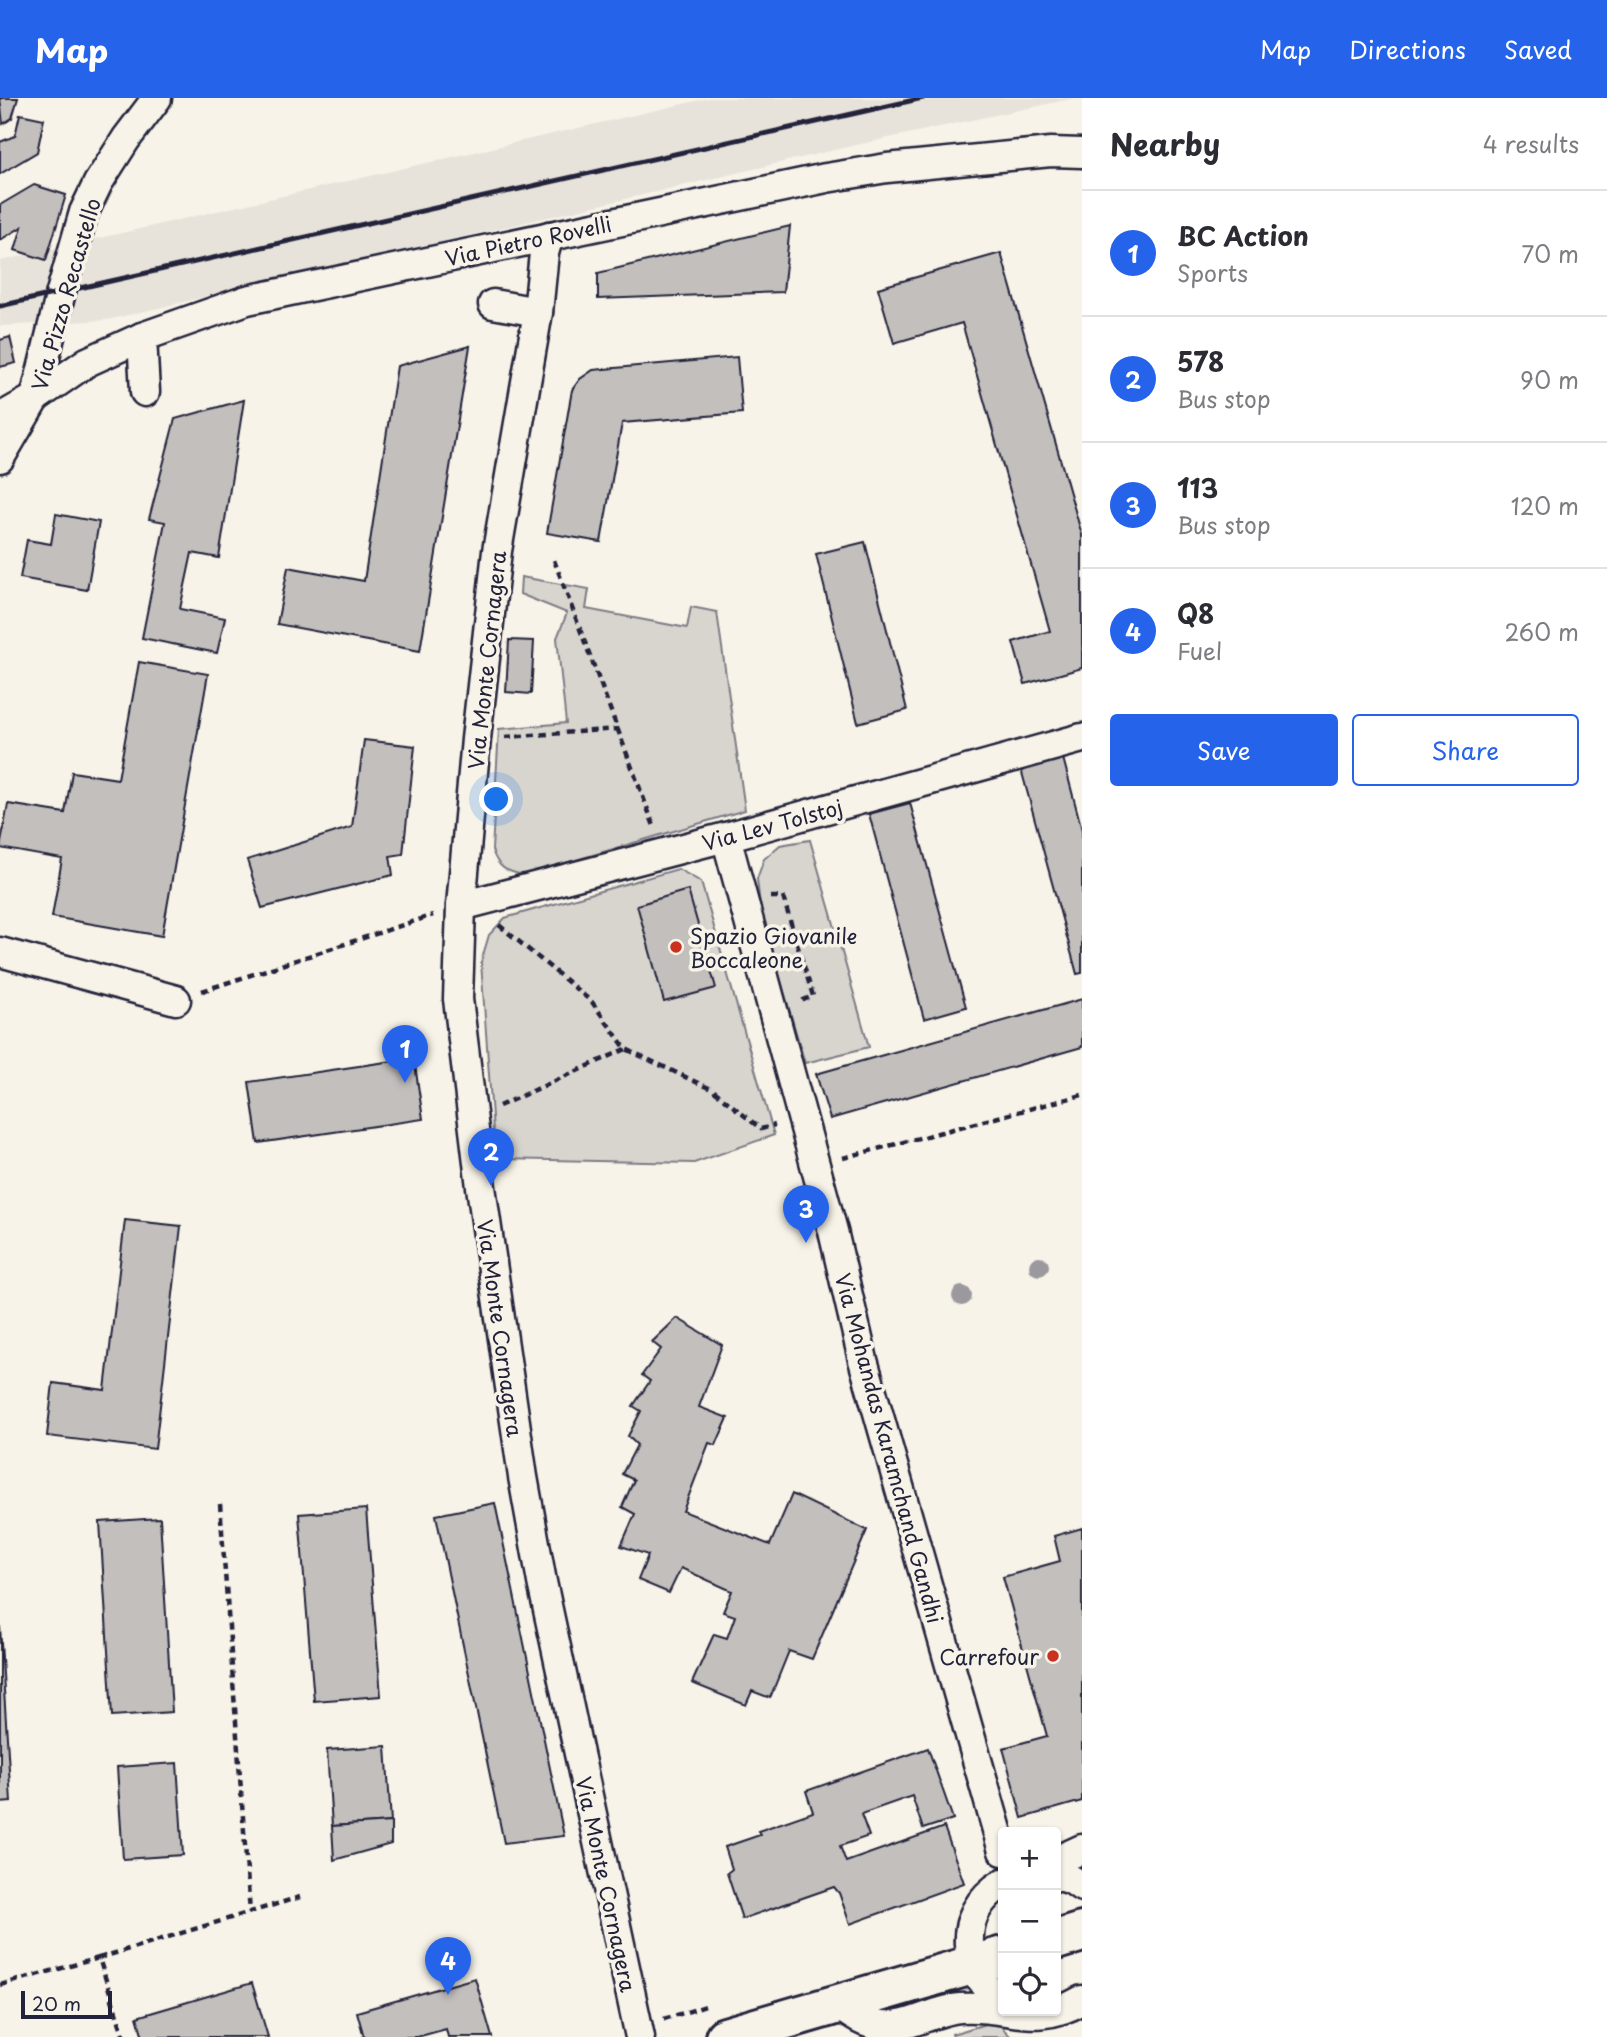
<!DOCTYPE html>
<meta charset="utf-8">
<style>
body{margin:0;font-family:"Playpen Sans",sans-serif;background:#f2f2f3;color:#2b2b33}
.controls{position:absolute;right:21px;bottom:21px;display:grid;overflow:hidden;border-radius:7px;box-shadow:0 2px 5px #0004}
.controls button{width:63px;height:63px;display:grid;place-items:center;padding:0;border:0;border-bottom:2px solid #e1e1e2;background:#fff;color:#2b2b33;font:35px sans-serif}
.scale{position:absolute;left:21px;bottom:18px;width:91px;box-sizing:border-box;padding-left:7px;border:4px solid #22223b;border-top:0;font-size:19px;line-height:24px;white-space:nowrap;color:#22223b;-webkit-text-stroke:5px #f7f3e8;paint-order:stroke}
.you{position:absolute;left:497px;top:702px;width:24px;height:24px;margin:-18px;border:5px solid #fff;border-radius:50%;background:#1a73e8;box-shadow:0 0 0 10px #1a73e833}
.badge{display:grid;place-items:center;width:46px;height:46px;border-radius:50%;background:#2563eb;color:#fff;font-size:23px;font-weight:700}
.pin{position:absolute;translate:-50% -58px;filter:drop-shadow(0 2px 4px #0008)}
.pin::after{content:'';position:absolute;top:37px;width:24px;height:21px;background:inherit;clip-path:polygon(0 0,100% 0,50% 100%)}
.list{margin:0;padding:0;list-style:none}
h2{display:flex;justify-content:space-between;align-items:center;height:91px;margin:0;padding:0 28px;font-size:30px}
h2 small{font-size:23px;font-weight:400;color:#7c7c81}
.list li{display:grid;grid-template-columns:46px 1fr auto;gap:21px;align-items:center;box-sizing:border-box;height:126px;padding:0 28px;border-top:2px solid #e1e1e2}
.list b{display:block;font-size:26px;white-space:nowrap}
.list p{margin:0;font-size:23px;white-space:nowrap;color:#7c7c81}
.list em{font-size:23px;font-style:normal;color:#7c7c81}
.actions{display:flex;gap:14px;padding:21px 28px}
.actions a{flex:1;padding:16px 0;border:2px solid #2563eb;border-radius:7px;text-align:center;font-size:24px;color:#2563eb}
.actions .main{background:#2563eb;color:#fff}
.icon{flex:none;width:38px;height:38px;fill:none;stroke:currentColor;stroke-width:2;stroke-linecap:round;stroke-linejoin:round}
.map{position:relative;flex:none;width:1082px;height:1939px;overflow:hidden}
header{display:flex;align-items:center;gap:42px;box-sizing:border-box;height:98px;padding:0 35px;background:#2563eb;color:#fff}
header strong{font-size:33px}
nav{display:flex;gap:38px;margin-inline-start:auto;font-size:24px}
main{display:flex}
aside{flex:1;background:#fff}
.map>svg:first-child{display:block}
.built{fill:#e7e3db}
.green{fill:#d8d5cf;stroke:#7d7c85;stroke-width:2}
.building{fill:#c2bfbd;stroke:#22223b;stroke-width:2}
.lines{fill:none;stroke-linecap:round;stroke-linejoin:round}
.street-casing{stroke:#22223b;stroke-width:33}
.secondary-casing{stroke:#22223b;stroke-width:44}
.path{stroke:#22223b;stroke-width:4.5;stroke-dasharray:7 5;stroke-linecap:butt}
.street{stroke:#f7f3e8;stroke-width:28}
.secondary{stroke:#f7f3e8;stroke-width:38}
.rail{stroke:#22223b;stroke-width:5}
.tree{fill:#9b999d}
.poi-dot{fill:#c8321e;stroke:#f7f3e8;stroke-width:2.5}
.labels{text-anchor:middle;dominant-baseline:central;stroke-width:7;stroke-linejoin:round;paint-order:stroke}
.street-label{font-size:21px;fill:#22223b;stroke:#f7f3e8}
.poi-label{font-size:21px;fill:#22223b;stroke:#f7f3e8;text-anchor:start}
</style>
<header>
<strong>Map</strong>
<nav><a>Map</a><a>Directions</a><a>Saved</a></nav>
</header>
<main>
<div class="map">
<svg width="1082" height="1939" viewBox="0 0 1082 1939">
<rect width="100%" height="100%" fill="#f7f3e8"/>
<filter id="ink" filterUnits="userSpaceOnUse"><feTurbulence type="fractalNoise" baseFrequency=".0143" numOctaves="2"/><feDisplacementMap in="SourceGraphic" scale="14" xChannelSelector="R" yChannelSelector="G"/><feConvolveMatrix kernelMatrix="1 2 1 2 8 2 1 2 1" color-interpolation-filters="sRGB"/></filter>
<g filter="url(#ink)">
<!-- built -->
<path class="built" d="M 709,0 L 1075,0 L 856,47 L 107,222 L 0,228 L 0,163 Z"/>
<!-- green -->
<g class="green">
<path d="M 521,479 L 589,491 L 586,511 L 687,530 L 691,509 L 717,514 L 745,712 L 525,777 C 506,774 498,770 492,752 L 499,631 L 566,625 L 557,540 L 567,515 L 520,496 Z"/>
<path d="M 810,742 L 869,949 L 805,965 L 761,815 L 757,781 L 764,761 L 780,747 Z"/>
<path d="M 678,771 L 701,784 L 774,1037 L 694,1065 L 495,1061 L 481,864 L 489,837 L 505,820 Z"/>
<path d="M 996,1923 L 1011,1939 L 953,1939 L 952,1936 Z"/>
</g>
<!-- building -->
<g class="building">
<path d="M 0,0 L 18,0 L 12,20 L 3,26 Z"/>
<path d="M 20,16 L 44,21 L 37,54 L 0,76 L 0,44 L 15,38 Z"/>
<path d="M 34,87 L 66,97 L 46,162 L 15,152 L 22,129 L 0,142 L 0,107 Z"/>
<path d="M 790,128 L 783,194 L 598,201 L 598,175 Z"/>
<path d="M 1001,155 L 1082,437 L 1082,570 L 1025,586 L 1013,544 L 1050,533 L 962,225 L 894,245 L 878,190 Z"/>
<path d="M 10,239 L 16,265 L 0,269 L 0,242 Z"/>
<path d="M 470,248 L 420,553 L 277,526 L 288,469 L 364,483 L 397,268 Z"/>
<path d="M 737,259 L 742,315 L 622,325 L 601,444 L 547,435 L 572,292 L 580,281 L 593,272 Z"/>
<path d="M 244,302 L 219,460 L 192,455 L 180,511 L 225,520 L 217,555 L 142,540 L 165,424 L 149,421 L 175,321 Z"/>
<path d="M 56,416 L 99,424 L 87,492 L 20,480 L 27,442 L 51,446 Z"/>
<path d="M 865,444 L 907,612 L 858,625 L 816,456 Z"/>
<path d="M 509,542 L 534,543 L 531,596 L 506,594 Z"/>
<path d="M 139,564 L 208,576 L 162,838 L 52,819 L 62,761 L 0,750 L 8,706 L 65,715 L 72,674 L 118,681 Z"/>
<path d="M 364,642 L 415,648 L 403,756 L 390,758 L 393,777 L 262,810 L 247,762 L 352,729 Z"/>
<path d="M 1063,660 L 1082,732 L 1082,875 L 1077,876 L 1021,671 Z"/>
<path d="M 910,705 L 966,909 L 924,921 L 869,716 Z"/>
<path d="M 688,792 L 716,890 L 664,904 L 637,807 Z"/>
<path d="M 1082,901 L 1082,949 L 830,1021 L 816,976 Z"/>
<path d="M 414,960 L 423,1021 L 258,1045 L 249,984 Z"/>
<path d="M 125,1122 L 181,1128 L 155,1351 L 47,1338 L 53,1285 L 105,1292 Z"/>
<path d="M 677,1220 L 722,1247 L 699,1309 L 728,1320 L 716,1347 L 709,1345 L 683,1413 L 770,1447 L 792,1396 L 867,1432 L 812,1561 L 789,1553 L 770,1600 L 752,1593 L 746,1607 L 692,1585 L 714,1536 L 727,1540 L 735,1518 L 723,1514 L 732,1493 L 681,1470 L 669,1495 L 638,1482 L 648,1457 L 621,1448 L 635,1416 L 622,1409 L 634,1382 L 622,1376 L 637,1347 L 628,1338 L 641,1313 L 633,1308 L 650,1283 L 642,1277 L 661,1251 L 652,1244 Z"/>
<path d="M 495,1405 L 564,1738 L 504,1745 L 436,1417 Z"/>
<path d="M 366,1411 L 381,1598 L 314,1603 L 299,1416 Z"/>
<path d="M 160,1420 L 172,1614 L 112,1618 L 100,1424 Z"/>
<path d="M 1082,1430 L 1082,1703 L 1022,1720 L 1003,1650 L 1047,1638 L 1003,1479 L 1060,1463 L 1054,1438 Z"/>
<path d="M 0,1528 L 11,1704 L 0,1705 Z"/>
<path d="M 386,1648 L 391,1724 L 332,1728 L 327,1652 Z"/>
<path d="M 928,1650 L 953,1721 L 923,1731 L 912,1698 L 861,1716 L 869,1738 L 840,1748 L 846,1764 L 944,1729 L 964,1785 L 850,1826 L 839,1795 L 834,1789 L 742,1821 L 727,1775 L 732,1771 L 725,1749 L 760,1737 L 758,1733 L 813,1714 L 806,1693 Z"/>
<path d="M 177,1665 L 183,1757 L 123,1761 L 117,1669 Z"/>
<path d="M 391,1724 L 391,1746 L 334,1762 L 332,1728 Z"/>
<path d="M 475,1880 L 492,1939 L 448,1939 L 446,1931 L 417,1939 L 364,1939 L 357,1914 Z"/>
<path d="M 252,1885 L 268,1939 L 143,1939 L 137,1919 Z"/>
</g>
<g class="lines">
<defs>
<g id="street">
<path d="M 549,138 L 544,155 L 538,214 L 497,453 L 476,641 L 461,808 L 458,901 L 481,1089 L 523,1379 L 542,1484 L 640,1939"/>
<path d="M 493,206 L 538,214"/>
<path d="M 142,239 L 145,294"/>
<path d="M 0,320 L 35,300 L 87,264 L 142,239 L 247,202 L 826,80 L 887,70 L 1051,54 L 1082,55"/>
<path d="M 0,360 L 35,300 L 61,194 L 84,114 L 98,85 L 126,41 L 157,0"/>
<path d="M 726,739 L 833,1133 L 863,1262 L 1003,1753"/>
<path d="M 461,808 L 726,739 L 1082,640"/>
<path d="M 0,854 L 176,902"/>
<path d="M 1056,1763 L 1082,1751"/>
<path d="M 1056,1777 L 1072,1782 L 1082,1789"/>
<path d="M 1003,1785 C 953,1816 962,1874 1003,1906"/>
<path d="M 838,1907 C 852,1917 864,1926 881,1928 C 908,1931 934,1912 960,1910 C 1007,1906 1035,1930 1082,1902"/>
</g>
<g id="secondary">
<path d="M 1056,1842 L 1082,1834"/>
<path d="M 725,1939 L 1003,1858"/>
</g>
</defs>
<!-- street casing -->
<use href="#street" class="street-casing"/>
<!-- secondary casing -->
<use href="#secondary" class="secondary-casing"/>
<!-- path -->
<g class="path">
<path d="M 554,462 L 654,728"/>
<path d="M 505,639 L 619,631"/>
<path d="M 771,799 L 783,799 L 813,898 L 799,904"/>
<path d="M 499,827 L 592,904 L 626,951 L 713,992 L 761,1031 L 775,1027"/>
<path d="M 202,893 L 433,817"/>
<path d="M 499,1008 L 626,951"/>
<path d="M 843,1060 L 1082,997"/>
<path d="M 220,1406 L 250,1815"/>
<path d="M 99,1860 L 300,1799"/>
<path d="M 0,1887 L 99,1860 L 124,1939"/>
<path d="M 664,1921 L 709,1907"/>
</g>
<!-- street -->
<use href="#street" class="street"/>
<!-- secondary -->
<use href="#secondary" class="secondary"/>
<!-- rail -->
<path class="rail" d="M 0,208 L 923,0"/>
</g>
<!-- trees -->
<g class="tree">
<circle cx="1039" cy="1168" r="10"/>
<circle cx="962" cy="1198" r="10"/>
</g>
</g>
<!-- markers -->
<g class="poi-dot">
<circle cx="676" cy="849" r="7"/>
<circle cx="1053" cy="1558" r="7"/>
</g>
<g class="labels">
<!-- street labels -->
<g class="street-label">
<text transform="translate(528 142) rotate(-12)">Via Pietro Rovelli</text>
<text transform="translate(65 196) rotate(-74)">Via Pizzo Recastello</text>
<text transform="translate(486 562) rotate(-84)">Via Monte Cornagera</text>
<text transform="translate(772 726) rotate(-15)">Via Lev Tolstoj</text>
<text transform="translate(501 1230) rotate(82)">Via Monte Cornagera</text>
<text transform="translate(890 1350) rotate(75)">Via Mohandas Karamchand Gandhi</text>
<text transform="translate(607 1786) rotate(78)">Via Monte Cornagera</text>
</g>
<!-- poi labels -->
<g class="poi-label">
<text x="690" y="837">Spazio Giovanile<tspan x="690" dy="24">Boccaleone</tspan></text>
<text x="1039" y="1558" text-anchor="end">Carrefour</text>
</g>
</g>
</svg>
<div class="controls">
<button>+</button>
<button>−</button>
<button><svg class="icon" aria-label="locate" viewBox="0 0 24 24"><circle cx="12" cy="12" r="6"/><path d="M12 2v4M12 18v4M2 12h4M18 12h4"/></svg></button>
</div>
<div class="scale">20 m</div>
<div class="you"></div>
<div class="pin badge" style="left:405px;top:985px">1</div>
<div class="pin badge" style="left:491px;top:1088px">2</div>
<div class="pin badge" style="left:806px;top:1145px">3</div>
<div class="pin badge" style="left:448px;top:1897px">4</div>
</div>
<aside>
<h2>Nearby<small>4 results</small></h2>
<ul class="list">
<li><span class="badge">1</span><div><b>BC Action</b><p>Sports</p></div><em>70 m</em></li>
<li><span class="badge">2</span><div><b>578</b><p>Bus stop</p></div><em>90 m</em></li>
<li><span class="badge">3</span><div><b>113</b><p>Bus stop</p></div><em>120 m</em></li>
<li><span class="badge">4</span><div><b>Q8</b><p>Fuel</p></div><em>260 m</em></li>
</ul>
<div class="actions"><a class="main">Save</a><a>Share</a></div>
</aside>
</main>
